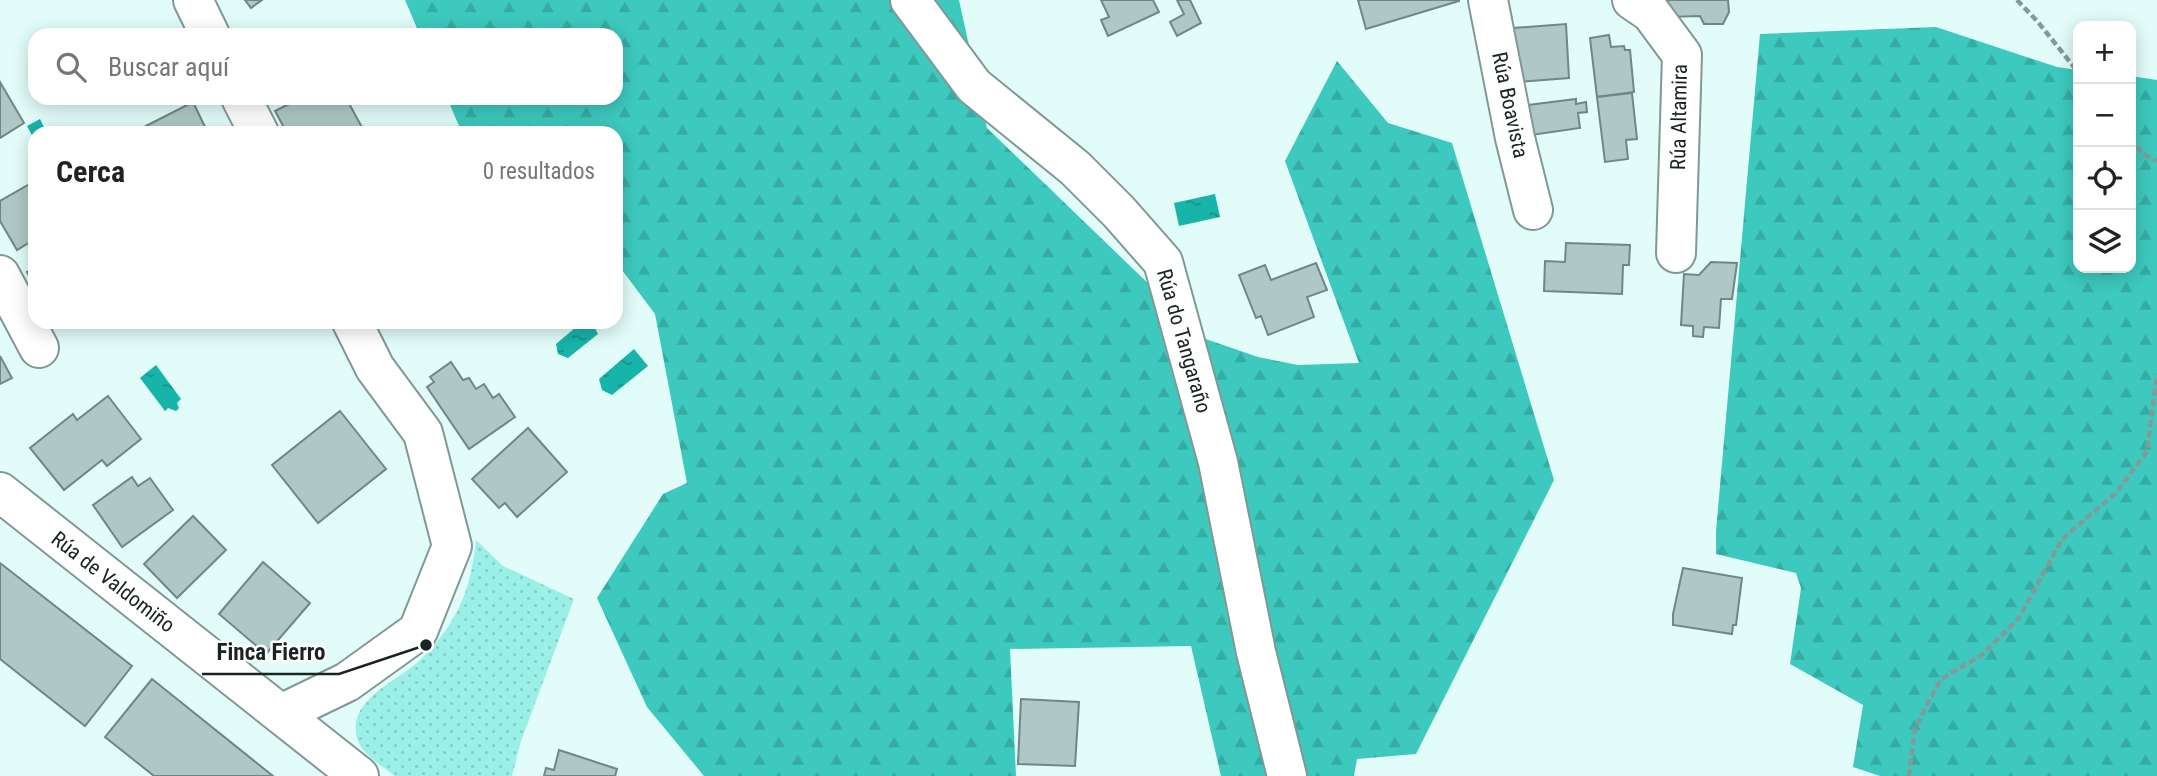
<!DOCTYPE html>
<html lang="es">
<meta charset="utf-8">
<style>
body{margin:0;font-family:"Roboto Condensed",sans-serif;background:#f6f6f6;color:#222}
.controls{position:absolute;right:21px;top:21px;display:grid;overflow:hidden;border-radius:14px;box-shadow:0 4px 18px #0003}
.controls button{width:63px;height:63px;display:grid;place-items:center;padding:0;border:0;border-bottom:2px solid #e0e0e0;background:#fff;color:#222;font:35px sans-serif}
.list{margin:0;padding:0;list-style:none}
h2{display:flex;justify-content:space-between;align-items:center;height:91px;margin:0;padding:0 28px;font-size:30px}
h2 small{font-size:23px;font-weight:400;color:#767676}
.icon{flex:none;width:38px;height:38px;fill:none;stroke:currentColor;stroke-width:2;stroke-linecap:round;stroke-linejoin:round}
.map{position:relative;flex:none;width:2157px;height:776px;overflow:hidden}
.search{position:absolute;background:#fff;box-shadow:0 4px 18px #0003;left:28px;top:28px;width:595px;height:77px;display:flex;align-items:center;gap:18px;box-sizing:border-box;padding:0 24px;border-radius:21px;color:#767676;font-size:26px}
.panel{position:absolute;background:#fff;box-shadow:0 4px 18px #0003;left:28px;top:126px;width:595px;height:203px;border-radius:21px}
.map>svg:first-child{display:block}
.grass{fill:url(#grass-dots)}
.forest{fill:url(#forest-firs)}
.water{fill:url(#water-ripples)}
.building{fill:#afc8c5;stroke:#708785;stroke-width:2}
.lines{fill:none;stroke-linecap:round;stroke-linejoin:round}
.minor-casing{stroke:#809996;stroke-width:42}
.path{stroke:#869997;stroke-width:4.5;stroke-dasharray:7 3.5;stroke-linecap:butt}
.minor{stroke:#fff;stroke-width:38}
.labels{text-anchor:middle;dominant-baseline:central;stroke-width:5;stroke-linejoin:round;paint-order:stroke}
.street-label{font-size:21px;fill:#1a2423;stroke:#fff}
.leader{fill:none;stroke:#1a2423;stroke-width:2.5}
.callout-dot{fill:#1a2423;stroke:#fff;stroke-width:2.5}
.callout-label{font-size:23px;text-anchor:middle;font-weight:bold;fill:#1a2423;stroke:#fff;stroke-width:5;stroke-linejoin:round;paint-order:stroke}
</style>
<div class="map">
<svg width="2157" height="776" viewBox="0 0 2157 776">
<defs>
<pattern id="grass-dots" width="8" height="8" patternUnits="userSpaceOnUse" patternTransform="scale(1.75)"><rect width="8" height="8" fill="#9af0e7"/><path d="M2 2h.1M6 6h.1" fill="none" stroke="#84cec6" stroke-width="1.8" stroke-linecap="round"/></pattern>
<pattern id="forest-firs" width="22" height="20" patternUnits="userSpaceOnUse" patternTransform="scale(1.75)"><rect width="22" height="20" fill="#3dc9be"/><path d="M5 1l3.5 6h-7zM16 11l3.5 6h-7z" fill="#35aca3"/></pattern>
<pattern id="water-ripples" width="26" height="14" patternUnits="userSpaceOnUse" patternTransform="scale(1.75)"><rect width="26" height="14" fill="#17b4aa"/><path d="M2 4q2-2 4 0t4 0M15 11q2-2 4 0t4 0" fill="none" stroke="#14928a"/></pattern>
</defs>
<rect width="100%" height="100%" fill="#e1fcf9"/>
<!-- grass -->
<path class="grass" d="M 476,540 L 503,566 L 574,599 L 521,741 L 512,776 L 395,776 C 381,765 358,753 356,733 C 351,698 398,681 420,660 C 431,650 443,635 451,622 C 467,597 473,569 476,540 Z"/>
<!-- forest -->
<g class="forest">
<path d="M 405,0 L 959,0 L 987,128 L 1155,290 L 1197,336 L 1258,357 L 1298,365 L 1359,363 L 1285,161 L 1337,61 L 1388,123 L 1452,143 L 1554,480 L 1416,754 L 1357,759 L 1354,776 L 1221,776 L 1191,646 L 1010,649 L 1016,776 L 704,776 L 647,707 L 597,598 L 663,494 L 687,483 L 655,314 L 616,262 L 616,133 L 462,133 L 447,98 L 616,98 L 616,35 L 420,35 Z"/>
<path d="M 1936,27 L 2057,67 L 2078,70 L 2078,268 L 2131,268 L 2131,76 L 2157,80 L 2157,776 L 1880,776 L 1853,767 L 1863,705 L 1790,664 L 1801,588 L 1796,573 L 1716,554 L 1716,531 L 1760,34 Z"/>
</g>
<!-- water -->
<g class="water">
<path d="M 40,119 L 47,133 L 35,133 L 35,141 L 27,126 Z"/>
<path d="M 1215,194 L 1220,217 L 1179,226 L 1174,203 Z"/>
<path d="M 582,322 L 592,322 L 598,334 L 568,358 L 558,354 L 556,344 Z"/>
<path d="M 634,349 L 648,366 L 612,395 L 602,390 L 599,379 Z"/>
<path d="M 156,365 L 181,399 L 177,403 L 179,408 L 176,411 L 168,408 L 165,411 L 140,378 Z"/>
</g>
<!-- building -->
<g class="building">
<path d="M 245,0 L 262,0 L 251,8 Z"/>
<path d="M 1101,0 L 1153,0 L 1159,12 L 1108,36 L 1101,20 L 1109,17 Z"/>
<path d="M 1177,0 L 1190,0 L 1201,23 L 1177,36 L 1170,22 L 1184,14 Z"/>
<path d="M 1358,0 L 1459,0 L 1459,1 L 1366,29 Z"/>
<path d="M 1668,0 L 1728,0 L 1729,12 L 1723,24 L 1704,24 L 1700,16 L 1668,17 Z"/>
<path d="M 1566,24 L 1569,78 L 1516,82 L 1513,28 Z"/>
<path d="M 1609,35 L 1611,47 L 1624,46 L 1625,50 L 1630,50 L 1634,92 L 1597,97 L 1590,38 Z"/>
<path d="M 0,82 L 24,123 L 0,138 Z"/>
<path d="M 1632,93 L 1637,139 L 1626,140 L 1628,159 L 1605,162 L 1597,97 Z"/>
<path d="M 301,98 L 346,98 L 363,129 L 356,133 L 287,133 L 275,111 Z"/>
<path d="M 1576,99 L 1576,104 L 1586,102 L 1587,112 L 1578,113 L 1580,128 L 1524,136 L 1520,106 Z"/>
<path d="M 193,102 L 208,133 L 132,133 Z"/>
<path d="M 35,181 L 35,239 L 17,250 L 0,221 L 0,201 Z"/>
<path d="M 1566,243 L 1630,245 L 1629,265 L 1623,265 L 1622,294 L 1544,291 L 1545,261 L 1565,262 Z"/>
<path d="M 1711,262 L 1737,263 L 1732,299 L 1721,299 L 1719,328 L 1704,327 L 1703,337 L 1693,336 L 1693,326 L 1681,325 L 1684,274 L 1699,275 Z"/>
<path d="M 1316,263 L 1327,290 L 1307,297 L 1314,317 L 1268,335 L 1261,316 L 1256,318 L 1239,275 L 1265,265 L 1271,280 Z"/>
<path d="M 35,268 L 35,287 L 27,272 Z"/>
<path d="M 0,356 L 12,378 L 0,384 Z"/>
<path d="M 451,362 L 463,380 L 469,378 L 476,389 L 484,384 L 493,398 L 499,394 L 515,417 L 469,449 L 427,387 L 434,382 L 430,377 Z"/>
<path d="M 108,396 L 141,439 L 107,466 L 102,460 L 64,490 L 30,448 L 73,414 L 77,420 Z"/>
<path d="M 340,411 L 386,469 L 318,523 L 272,465 Z"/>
<path d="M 528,428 L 567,472 L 517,517 L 505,503 L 499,508 L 472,479 Z"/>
<path d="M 132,477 L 138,486 L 150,478 L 173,510 L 122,547 L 93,505 Z"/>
<path d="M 193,516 L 226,550 L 177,598 L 144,564 Z"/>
<path d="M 263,562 L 310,603 L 266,654 L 219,614 Z"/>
<path d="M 0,563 L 132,666 L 85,726 L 0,659 Z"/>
<path d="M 1683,568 L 1742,578 L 1736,625 L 1733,625 L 1732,634 L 1673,625 L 1673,614 Z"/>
<path d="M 152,679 L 273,776 L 154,776 L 105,737 Z"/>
<path d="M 1021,699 L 1079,702 L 1075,766 L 1018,764 Z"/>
<path d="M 559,750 L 617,769 L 615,776 L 544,776 L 546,768 L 554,770 Z"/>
</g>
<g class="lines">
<defs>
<g id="minor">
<path d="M 193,0 L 210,35"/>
<path d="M 910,0 L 974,86 L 1075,168 L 1119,212 L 1163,262 L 1218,462 L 1256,652 L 1287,776"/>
<path d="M 1488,0 L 1515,138 L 1533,210"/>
<path d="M 1632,0 L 1651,13 L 1682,55 L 1676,253"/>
<path d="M 241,98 L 259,133"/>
<path d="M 0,275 L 39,348"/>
<path d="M 0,492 L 359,776"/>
<path d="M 281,714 L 347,682 L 418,631 L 452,546 L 423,433 L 375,368 L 352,322"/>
</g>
</defs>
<!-- minor casing -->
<use href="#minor" class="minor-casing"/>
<!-- path -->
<g class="path">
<path d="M 2017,0 L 2038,22 L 2078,72"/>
<path d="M 2131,138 L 2143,154 L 2157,161"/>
<path d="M 1909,776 L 1915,728 L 1941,679 L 1982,655 L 2019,618 L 2062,539 L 2116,493 L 2147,451 L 2157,374"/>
</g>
<!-- minor -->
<use href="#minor" class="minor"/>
</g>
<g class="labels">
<!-- street labels -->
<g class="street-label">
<text transform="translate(1510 105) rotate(78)">Rúa Boavista</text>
<text transform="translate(1679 117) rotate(-89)">Rúa Altamira</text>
<text transform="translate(1184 341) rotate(74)">Rúa do Tangaraño</text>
<text transform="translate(113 582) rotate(38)">Rúa de Valdomiño</text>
</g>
</g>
<!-- callouts -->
<path class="leader" d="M426 645L339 674H202"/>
<circle class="callout-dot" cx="426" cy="645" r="7"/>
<g class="callout-label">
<text x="271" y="660">Finca Fierro</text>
</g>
</svg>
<div class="controls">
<button>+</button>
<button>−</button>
<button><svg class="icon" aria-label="locate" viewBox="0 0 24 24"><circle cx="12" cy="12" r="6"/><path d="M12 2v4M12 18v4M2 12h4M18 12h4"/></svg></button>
<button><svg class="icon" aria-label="layers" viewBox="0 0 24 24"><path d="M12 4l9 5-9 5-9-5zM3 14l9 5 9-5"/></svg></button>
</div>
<div class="search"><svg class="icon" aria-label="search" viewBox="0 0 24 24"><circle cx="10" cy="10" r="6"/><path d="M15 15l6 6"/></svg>Buscar aquí</div>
<section class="panel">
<h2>Cerca<small>0 resultados</small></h2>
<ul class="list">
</ul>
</section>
</div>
